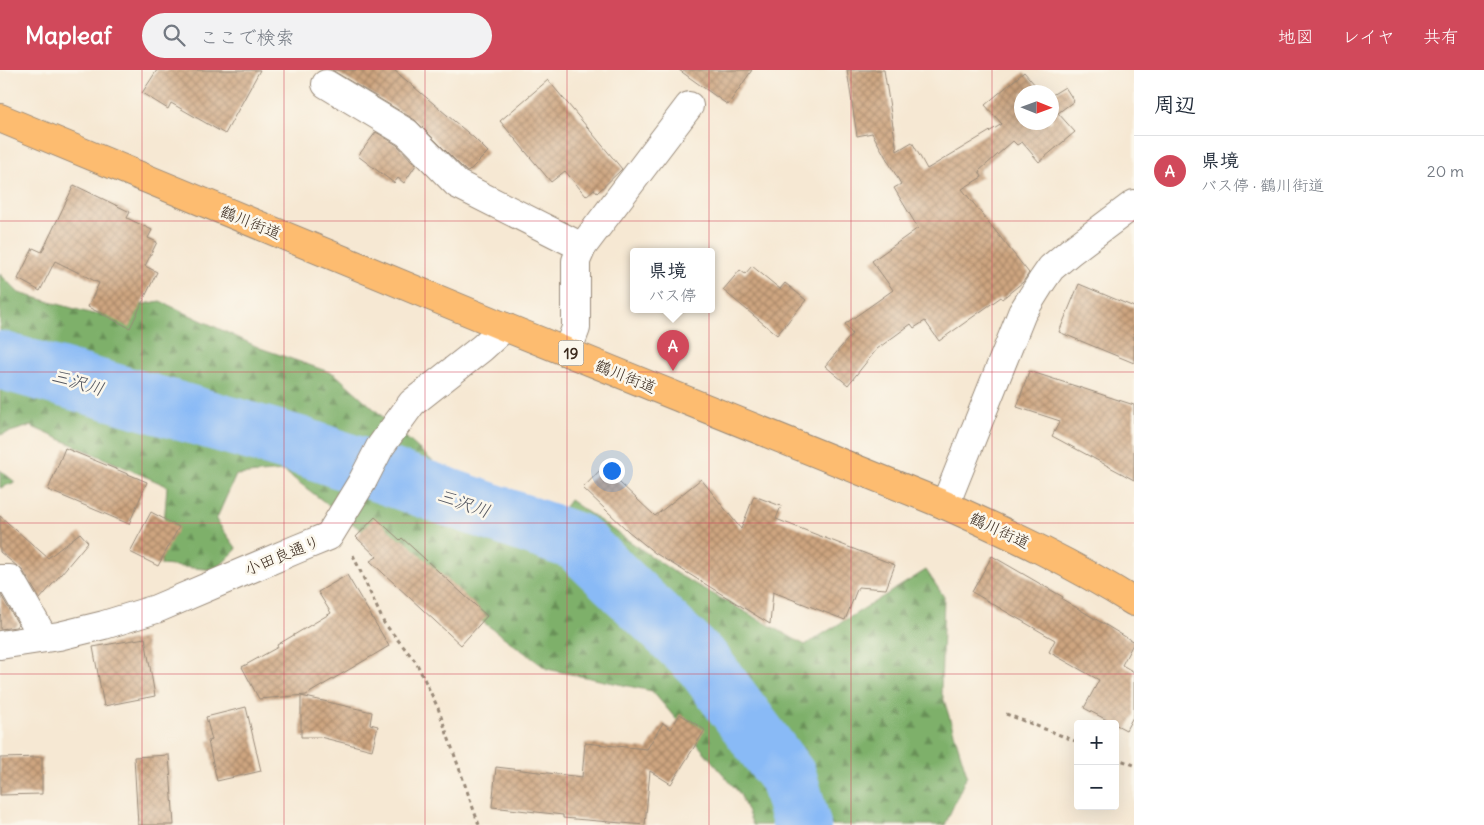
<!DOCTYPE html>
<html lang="ja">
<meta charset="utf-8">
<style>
body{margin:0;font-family:Delius,"Klee One",sans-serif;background:#f2f2f3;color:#1f2937}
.controls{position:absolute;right:15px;bottom:15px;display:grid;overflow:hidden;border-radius:5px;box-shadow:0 5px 20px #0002}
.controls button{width:45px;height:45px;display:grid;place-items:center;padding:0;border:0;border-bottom:1px solid #e0e1e3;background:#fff;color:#1f2937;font:25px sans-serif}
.compass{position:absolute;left:1014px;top:15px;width:45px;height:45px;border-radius:50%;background:#fff;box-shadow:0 5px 20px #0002;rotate:91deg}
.you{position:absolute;left:611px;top:400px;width:18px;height:18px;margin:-12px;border:4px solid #fff;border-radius:50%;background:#1a73e8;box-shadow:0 0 0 8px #1a73e833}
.badge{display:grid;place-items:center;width:32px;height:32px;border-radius:50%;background:#d1495b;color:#fff;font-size:16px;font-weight:700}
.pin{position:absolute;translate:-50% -41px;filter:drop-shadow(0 1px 2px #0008)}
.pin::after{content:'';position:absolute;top:26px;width:18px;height:15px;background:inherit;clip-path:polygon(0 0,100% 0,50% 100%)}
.popup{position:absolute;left:630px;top:178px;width:85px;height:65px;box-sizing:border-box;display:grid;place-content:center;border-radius:5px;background:#fff;filter:drop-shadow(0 1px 4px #0005);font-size:16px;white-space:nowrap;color:#747a83}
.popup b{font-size:19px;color:#1f2937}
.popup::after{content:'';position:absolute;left:50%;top:100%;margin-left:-10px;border:10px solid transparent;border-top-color:#fff}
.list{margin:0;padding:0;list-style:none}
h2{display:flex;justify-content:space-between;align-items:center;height:65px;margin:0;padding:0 20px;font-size:21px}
h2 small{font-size:16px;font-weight:400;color:#747a83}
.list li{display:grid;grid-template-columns:32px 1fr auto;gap:15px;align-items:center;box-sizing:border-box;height:70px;padding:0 20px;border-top:1px solid #e0e1e3}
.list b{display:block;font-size:19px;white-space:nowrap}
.list p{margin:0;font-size:16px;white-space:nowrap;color:#747a83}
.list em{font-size:16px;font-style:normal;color:#747a83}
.icon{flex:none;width:28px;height:28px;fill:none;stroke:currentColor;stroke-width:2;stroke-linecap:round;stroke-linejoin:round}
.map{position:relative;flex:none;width:1134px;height:755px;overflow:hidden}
header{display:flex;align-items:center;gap:30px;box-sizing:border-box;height:70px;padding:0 25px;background:#d1495b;color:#fff}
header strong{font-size:24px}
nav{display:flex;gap:28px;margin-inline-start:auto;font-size:18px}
.search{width:350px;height:45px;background:#f2f2f3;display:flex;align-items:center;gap:12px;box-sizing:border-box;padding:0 18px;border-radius:28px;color:#747a83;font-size:19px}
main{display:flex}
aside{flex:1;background:#fff}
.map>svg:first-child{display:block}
.forest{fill:url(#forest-firs);stroke:#5c6d44}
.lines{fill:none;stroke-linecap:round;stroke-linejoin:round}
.river{stroke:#89baf6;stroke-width:58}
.building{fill:url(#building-cross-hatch)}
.minor-casing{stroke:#988978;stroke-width:30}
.major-casing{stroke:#988978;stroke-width:30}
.path{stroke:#988978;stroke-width:3;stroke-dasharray:4 4;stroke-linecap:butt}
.minor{stroke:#fff;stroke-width:28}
.major{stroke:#fdbc70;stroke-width:28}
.grid{fill:none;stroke:#d1495b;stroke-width:1;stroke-opacity:0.55}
.labels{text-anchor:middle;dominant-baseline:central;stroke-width:5;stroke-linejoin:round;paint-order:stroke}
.shield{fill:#fbf7ec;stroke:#75685c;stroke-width:1}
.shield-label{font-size:15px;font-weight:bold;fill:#3b2a1e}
.street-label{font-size:16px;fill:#3b2a1e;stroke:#fbf7ec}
.water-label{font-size:18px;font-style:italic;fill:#52555f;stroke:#fbf7ec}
</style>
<header>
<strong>Mapleaf</strong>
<div class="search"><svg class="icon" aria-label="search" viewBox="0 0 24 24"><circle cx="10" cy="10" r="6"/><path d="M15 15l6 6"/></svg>ここで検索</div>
<nav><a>地図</a><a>レイヤ</a><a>共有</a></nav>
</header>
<main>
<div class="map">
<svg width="1134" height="755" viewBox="0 0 1134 755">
<defs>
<pattern id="forest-firs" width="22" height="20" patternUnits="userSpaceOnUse" patternTransform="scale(1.25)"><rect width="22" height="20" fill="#7eb06b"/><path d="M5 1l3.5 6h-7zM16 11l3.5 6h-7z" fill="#688f57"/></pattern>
<pattern id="building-cross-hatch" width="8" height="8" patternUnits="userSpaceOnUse" patternTransform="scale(1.25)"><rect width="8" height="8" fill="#cea580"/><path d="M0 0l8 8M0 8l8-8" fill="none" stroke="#a88768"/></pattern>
</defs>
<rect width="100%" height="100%" fill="#fbf7ec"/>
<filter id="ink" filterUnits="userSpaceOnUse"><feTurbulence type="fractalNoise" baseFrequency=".02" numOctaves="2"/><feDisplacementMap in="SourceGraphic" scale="10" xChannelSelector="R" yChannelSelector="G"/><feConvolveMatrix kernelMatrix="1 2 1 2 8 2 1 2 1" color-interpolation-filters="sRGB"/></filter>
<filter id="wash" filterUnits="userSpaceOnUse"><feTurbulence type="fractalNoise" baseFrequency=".0096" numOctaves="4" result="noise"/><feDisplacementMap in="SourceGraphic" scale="20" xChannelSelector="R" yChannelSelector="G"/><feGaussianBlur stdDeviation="1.12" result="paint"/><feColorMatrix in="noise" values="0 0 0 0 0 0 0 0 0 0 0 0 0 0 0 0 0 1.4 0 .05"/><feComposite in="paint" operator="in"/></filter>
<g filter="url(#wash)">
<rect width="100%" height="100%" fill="#f6e8d3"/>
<!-- forest -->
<g class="forest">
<path d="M 0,204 L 19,223 L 93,244 L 160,231 L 260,278 L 335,304 L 533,481 L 570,430 L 677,504 L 805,575 L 926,500 L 944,527 L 941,620 L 967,705 L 945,755 L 753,755 L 740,724 L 652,621 L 547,599 L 426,510 L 284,401 L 236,405 L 216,450 L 237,479 L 216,500 L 161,495 L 167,416 L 30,356 L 0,365 Z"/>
<path d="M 0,400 L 15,412 L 0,418 Z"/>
</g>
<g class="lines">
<!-- river -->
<path class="river" d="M 0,290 L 298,375 L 577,472 L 703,593 L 788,707 L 802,755"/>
</g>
<g id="blocks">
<!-- building -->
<g class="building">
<path d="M 157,0 L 260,0 L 225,64 L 171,33 L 168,39 L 142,23 Z"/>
<path d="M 332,0 L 394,0 L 474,68 L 488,82 L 468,102 L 466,101 L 415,50 Z"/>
<path d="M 679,0 L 752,0 L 728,35 Z"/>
<path d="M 847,0 L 884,0 L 897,81 L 912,72 L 927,99 L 1002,54 L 985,35 L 1024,2 L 1041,22 L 1022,22 L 1022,52 L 1052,52 L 1052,25 L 1065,17 L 1074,31 L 1058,43 L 1075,62 L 1039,92 L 1022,72 L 1017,75 L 1013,71 L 979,101 L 982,107 L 962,119 L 1029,203 L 1023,212 L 1002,229 L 1001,227 L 939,271 L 925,251 L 914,258 L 911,254 L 877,279 L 848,315 L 825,296 L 852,264 L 845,254 L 893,220 L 872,191 L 918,158 L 894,118 L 901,114 L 872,63 L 857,66 Z"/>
<path d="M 548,10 L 622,99 L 597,123 L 594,119 L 586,126 L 565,101 L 551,112 L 500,51 Z"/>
<path d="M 376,62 L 397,75 L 416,95 L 404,113 L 398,108 L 394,113 L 358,86 Z"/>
<path d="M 74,115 L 130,142 L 127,148 L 152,160 L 148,168 L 157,172 L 145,196 L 157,202 L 130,258 L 88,237 L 99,213 L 55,191 L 40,221 L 18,209 L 33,178 L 42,182 Z"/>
<path d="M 752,196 L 780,219 L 785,213 L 806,230 L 777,265 L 723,220 L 740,200 L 745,204 Z"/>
<path d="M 1079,214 L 1134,237 L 1134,293 L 1059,262 Z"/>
<path d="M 1029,301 L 1134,335 L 1134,410 L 1052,366 L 1060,351 L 1017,337 Z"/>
<path d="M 65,378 L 147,412 L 129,454 L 48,420 Z"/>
<path d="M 603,397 L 655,446 L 701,409 L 741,459 L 754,426 L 781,436 L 776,449 L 895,495 L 886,519 L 858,517 L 845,550 L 773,522 L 770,554 L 655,483 L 628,461 L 583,418 Z"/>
<path d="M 151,442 L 179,457 L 158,496 L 130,482 Z"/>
<path d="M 0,446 L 48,488 L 80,463 L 88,472 L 40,529 L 23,501 L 0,482 Z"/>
<path d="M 375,447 L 400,470 L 402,468 L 487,546 L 461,575 L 370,491 L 377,487 L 356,467 Z"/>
<path d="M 992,486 L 1063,527 L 1062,529 L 1134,572 L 1122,595 L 1134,602 L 1134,645 L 1126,660 L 1084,638 L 1099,610 L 1049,582 L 1055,570 L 972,522 Z"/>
<path d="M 347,505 L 389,576 L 306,625 L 259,629 L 242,597 L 278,577 L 277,575 L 331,543 L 318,522 Z"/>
<path d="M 1,525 L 18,554 L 16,557 L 0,559 Z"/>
<path d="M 145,568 L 155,626 L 104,636 L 93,577 Z"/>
<path d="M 301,626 L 372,642 L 370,654 L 378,656 L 372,680 L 320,667 L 301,667 Z"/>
<path d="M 246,637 L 261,701 L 217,711 L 208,671 L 212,670 L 206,647 Z"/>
<path d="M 680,644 L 705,660 L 671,714 L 650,701 L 645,755 L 563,748 L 563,745 L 492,737 L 496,697 L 582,707 L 585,673 L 647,679 L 663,653 L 671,659 Z"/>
<path d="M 169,685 L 174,755 L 138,755 L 134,687 Z"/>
<path d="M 42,687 L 42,724 L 0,725 L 0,688 Z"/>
</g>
</g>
</g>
<g filter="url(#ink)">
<use href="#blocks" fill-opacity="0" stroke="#988978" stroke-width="1"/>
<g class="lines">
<defs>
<g id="minor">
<path d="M 326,14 L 407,63 L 457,114 L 582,177"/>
<path d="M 567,282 L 576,258 L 576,191 L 582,177 L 689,36"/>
<path d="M 945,435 L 1022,243 L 1042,211 L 1051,198 L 1070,182 L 1134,134"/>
<path d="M 0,509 L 10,509 L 44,568"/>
<path d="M 0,575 L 59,566 L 104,555 L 156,539 L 297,479 L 329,466 L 362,412 L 380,377 L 412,333 L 482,278 L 505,257"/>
</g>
<path id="major" d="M 0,48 L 505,257 L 945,435 C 1010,464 1074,494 1134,532"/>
</defs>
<!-- minor casing -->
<use href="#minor" class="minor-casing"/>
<!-- major casing -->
<use href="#major" class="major-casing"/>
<!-- path -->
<g class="path">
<path d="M 353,485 L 384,553 L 416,592 L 438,638 L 479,755"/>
<path d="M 1006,644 L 1078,672"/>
<path d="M 1115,688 L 1134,695"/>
</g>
<!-- minor -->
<use href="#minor" class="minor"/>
<!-- major -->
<use href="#major" class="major"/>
</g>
</g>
<!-- grid -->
<path class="grid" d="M 142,0 L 142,755M 284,0 L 284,755M 425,0 L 425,755M 567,0 L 567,755M 709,0 L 709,755M 851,0 L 851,755M 992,0 L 992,755M 0,151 L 1134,151M 0,302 L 1134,302M 0,453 L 1134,453M 0,604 L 1134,604"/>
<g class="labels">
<!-- shield labels -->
<rect class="shield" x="558.5" y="270.5" width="25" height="25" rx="4"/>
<g class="shield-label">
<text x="571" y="283">19</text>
</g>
<!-- street labels -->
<g class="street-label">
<text transform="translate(251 152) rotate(22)">鶴川街道</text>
<text transform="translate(626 306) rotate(22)">鶴川街道</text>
<text transform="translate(1000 460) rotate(25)">鶴川街道</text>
<text transform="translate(282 485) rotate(-22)">小田良通り</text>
</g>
<!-- water labels -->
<g class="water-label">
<text transform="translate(78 312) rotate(16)">三沢川</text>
<text transform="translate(464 433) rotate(19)">三沢川</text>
</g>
</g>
</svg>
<div class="controls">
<button>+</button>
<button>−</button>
</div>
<svg class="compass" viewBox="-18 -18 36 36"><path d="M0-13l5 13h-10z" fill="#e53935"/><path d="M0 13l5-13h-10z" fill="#747a83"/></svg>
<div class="you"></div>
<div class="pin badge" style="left:673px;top:301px">A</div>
<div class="popup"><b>県境</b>バス停</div>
</div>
<aside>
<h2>周辺<small></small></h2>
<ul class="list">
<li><span class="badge">A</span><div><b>県境</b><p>バス停 · 鶴川街道</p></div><em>20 m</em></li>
</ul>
</aside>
</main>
